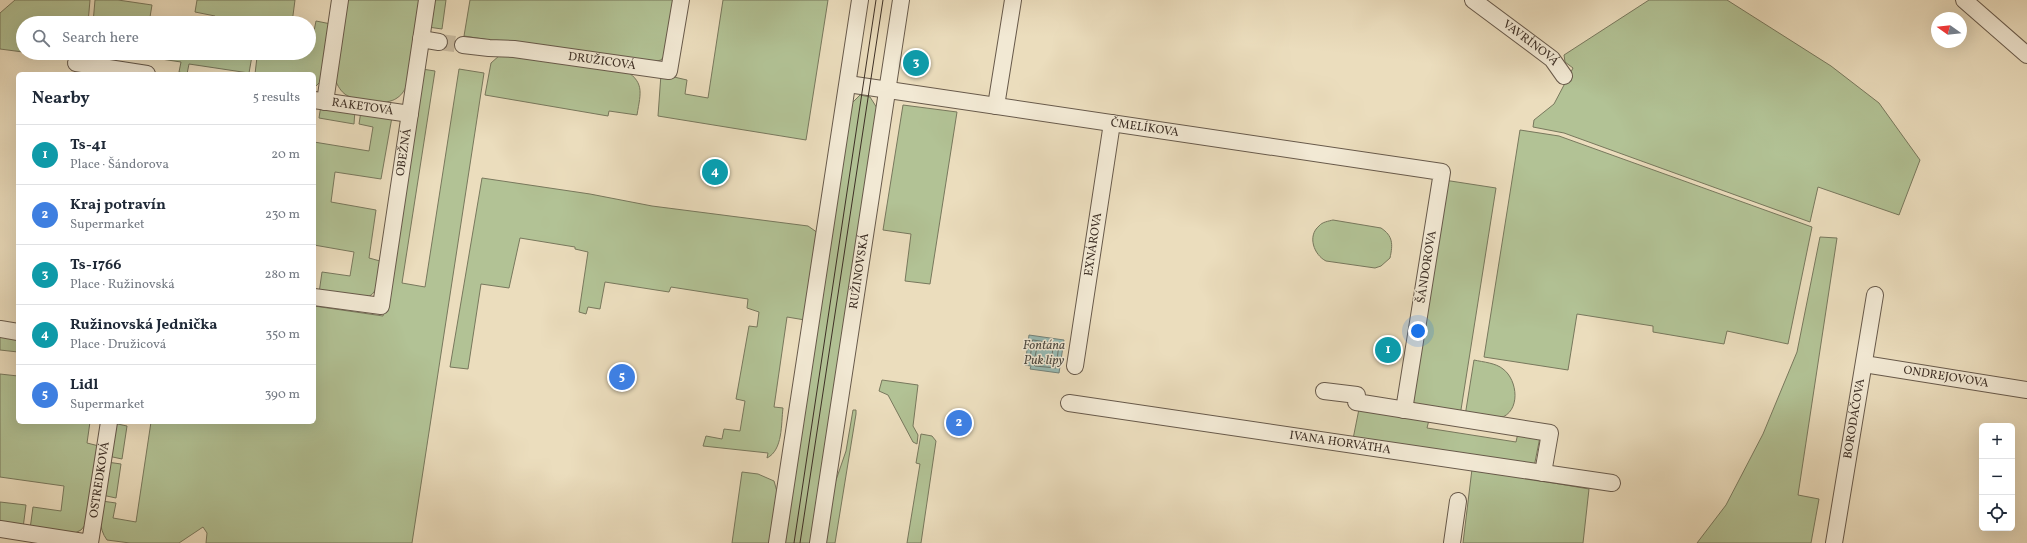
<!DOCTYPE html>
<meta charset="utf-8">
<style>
body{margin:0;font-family:Vollkorn,serif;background:#f2f2f3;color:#1f2937}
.controls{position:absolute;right:12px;bottom:12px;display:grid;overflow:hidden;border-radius:6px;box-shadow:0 4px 16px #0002}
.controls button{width:36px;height:36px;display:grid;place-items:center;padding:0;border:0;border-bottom:1px solid #e0e1e3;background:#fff;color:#1f2937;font:20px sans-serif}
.compass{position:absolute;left:1931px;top:12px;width:36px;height:36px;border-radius:50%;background:#fff;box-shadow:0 4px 16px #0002;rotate:285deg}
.you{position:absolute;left:1418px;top:331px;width:14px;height:14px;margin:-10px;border:3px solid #fff;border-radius:50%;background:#1a73e8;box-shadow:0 0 0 6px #1a73e833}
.badge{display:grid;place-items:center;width:26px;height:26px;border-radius:50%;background:#2563eb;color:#fff;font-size:13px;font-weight:700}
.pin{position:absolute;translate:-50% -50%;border:2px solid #fff;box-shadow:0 1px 4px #0006}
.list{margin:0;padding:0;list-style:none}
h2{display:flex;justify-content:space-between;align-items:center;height:52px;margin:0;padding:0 16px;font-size:17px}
h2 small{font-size:13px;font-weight:400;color:#747a83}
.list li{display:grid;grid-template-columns:26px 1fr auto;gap:12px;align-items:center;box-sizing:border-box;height:60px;padding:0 16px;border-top:1px solid #e0e1e3}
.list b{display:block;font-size:15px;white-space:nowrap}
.list p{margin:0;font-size:13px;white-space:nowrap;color:#747a83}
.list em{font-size:13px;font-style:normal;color:#747a83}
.icon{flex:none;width:22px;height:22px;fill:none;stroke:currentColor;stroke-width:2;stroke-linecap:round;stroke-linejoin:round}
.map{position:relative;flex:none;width:2027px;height:543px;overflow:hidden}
.search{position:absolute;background:#fff;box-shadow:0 4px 16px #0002;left:16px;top:16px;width:300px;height:44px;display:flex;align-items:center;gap:10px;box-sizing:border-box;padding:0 14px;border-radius:22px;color:#747a83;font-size:15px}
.panel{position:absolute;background:#fff;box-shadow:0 4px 16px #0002;left:16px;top:72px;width:300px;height:352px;border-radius:6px}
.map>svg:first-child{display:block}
.green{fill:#b2c295;stroke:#78785d}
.water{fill:#98bbb4;stroke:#74837b}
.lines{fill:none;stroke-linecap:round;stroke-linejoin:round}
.shore{stroke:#6a756c;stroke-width:1}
.minor-tunnel{stroke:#c8ba9f;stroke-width:16;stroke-dasharray:16 8;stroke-linecap:butt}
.minor-casing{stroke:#685a4b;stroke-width:18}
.minor{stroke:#f2e9d4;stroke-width:16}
.tram{stroke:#3d2f25;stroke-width:1}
.labels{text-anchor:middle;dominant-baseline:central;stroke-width:3;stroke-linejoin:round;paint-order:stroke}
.street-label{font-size:12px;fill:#3d2f25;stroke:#f2e9d4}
.water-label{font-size:13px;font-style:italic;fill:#4f4b42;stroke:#f2e9d4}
</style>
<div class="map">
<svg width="2027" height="543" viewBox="0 0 2027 543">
<rect width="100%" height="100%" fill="#ebddbd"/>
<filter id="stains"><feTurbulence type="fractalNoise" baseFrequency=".005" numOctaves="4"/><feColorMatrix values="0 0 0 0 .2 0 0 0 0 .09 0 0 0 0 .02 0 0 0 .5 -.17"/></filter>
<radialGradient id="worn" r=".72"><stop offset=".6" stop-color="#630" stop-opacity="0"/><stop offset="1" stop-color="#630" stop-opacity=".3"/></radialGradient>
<!-- green -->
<g class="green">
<path d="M 15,0 L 90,0 L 88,23 L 23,23 L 23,52 L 0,49 L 0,13 Z"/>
<path d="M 95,0 L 118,0 L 152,5 L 149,23 L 93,23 Z"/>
<path d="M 197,0 L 295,0 L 292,23 L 214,23 L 215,16 L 195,12 Z"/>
<path d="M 346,0 L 425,0 L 408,83 C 405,89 403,94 397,98 C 386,106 360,102 348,96 C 342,93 339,88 336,82 Z"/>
<path d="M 433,0 L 446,0 L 442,29 L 428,27 Z"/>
<path d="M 470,0 L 678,0 L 671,47 L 661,60 L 644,64 L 464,36 Z"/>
<path d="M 723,0 L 828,0 L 806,140 L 658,116 L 661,74 L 687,80 L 685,94 L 708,98 Z"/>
<path d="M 1649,0 L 1727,0 L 1831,66 L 1879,103 L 1920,160 L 1899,215 L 1818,187 L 1810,222 L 1564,133 L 1533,127 L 1534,120 L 1554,104 L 1573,68 L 1565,62 L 1564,55 Z"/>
<path d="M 316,21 L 331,24 L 321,81 L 314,88 L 314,74 L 255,74 L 257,57 L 252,56 L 249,73 L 189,64 L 187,74 L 179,72 L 181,62 L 121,53 L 309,53 L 309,36 L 313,36 Z"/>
<path d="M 30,53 L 85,53 L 85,61 Z"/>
<path d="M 500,55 L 622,68 C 645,82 641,91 637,115 L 609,111 L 608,116 L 485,95 L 491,63 Z"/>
<path d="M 422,69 L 435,71 L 402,283 L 425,287 L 459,69 L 484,73 L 412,543 L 206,543 L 207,533 L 203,527 L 179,543 L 130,543 L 107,540 C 98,528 100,514 102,501 L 116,503 L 113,518 L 136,522 L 151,422 L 314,422 L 314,306 L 383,316 Z"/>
<path d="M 860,95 L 870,97 L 877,108 L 810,543 L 785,543 L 852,103 Z"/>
<path d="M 321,105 L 355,110 L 354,124 L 319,118 Z"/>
<path d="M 903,105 L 957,112 L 930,284 L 905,281 L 911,234 L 883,230 Z"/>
<path d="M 361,111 L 392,117 L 381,179 L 335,172 L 331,202 L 376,210 L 369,258 L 380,261 C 378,269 379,285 374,292 C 366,305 332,295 319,293 L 322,272 L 350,276 L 354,252 L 314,245 L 314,142 L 369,151 L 373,127 L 359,124 Z"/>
<path d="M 1520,130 L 1559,136 L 1812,227 L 1788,344 L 1727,331 L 1724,344 L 1653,332 L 1653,326 L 1577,314 L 1568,370 L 1484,357 Z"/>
<path d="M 482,178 L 590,194 L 652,206 L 808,226 L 818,233 L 805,320 L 787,317 L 774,407 L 783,408 C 781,424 783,450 767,458 L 768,453 L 703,446 L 706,436 L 722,439 L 724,429 L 740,431 L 745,401 L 736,399 L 749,326 L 757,327 L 759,312 L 747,308 L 748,299 L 671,287 L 669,292 L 605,282 L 600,309 L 588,307 L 586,314 L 579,312 L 588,252 L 575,249 L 575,247 L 520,238 L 509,288 L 481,284 L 468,369 L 450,367 Z"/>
<path d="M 1444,180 L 1496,188 L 1460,416 L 1410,403 Z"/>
<path d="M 1333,220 L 1381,228 C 1393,236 1393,244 1390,258 L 1381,266 L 1375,268 L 1326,261 C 1314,255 1307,236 1319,226 C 1322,222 1329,221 1333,220 Z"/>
<path d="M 1820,237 L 1837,238 L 1798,495 L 1819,499 L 1811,543 L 1697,543 L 1726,505 L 1763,434 L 1797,352 Z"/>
<path d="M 0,335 L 18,338 L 18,352 L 0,350 Z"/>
<path d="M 1474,360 C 1483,362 1496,363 1503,369 C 1518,380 1521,412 1500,418 C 1492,420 1474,416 1465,416 Z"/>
<path d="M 0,374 L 18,376 L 18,422 L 90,422 L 87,443 L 103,447 L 86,524 L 81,530 L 75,533 L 30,529 L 33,507 L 61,511 L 64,486 L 0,477 Z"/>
<path d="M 882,380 L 918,385 L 913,426 L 918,435 L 917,444 L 913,442 L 888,395 L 879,391 Z"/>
<path d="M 1359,409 L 1429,420 L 1427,428 L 1516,442 L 1518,433 L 1540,437 L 1534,467 L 1353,439 Z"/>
<path d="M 853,410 L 856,410 L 856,414 L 835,543 L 825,543 L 835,483 L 846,451 Z"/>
<path d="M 113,423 L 127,426 L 122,459 L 108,456 Z"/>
<path d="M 921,434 L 932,436 L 936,441 L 921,543 L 907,543 L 920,464 L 916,463 Z"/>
<path d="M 107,462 L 121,464 L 116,498 L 102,495 Z"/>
<path d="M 1472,469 L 1589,489 L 1583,543 L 1463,543 Z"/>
<path d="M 742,472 L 758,474 L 774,481 L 778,495 L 771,543 L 732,543 Z"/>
<path d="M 0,502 L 26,505 L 23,528 L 0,524 Z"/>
</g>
<!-- water -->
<path class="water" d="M 1029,335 L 1064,340 L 1059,373 L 1030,369 L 1031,366 L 1025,365 Z"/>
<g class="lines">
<!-- shore -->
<g class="shore">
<path d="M 1033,340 L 1059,344 L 1056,368 L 1035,366 L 1030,361 Z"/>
<path d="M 1038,345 L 1053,348 L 1051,362 L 1038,361 L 1035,358 Z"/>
</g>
<!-- minor-tunnel -->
<path class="minor-tunnel" d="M 439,42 L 463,45"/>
<defs>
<g id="minor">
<path id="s1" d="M 1473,0 L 1552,59 L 1564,76"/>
<path d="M 1964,0 L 2027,55"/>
<path d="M 421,39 L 439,42"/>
<path id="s2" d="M 463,45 L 489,48 L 514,49 L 669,71 L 681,0"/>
<path d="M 76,63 L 147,74"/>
<path id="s3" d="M 848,84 L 1442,172 L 1404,410"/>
<path id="s4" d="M 314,100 L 410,114"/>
<path d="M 325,102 L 340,0"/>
<path d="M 996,106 L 1013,0"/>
<path id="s5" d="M 314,297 L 381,306 L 427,0"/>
<path d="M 0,329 L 18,332"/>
<path id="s6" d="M 1864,364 L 2027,390"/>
<path id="s7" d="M 1075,366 L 1112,123"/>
<path d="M 1324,391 L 1357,395 L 1356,402 L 1550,433 L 1543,473"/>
<path id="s8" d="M 1069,403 L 1612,483"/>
<path id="s9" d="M 0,529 L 90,543 L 109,422"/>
<path d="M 777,543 L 860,0"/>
<path id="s10" d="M 818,543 L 901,0"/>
<path d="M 1452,543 L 1458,501"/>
<path id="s11" d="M 1834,543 L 1875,295"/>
</g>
</defs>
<!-- minor casing -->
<use href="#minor" class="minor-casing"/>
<!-- minor -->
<use href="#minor" class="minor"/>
<!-- tram -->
<g class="tram">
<path d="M 794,543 L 876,0"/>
<path d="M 800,543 L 883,0"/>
</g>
</g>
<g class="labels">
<!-- street labels -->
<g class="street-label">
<text stroke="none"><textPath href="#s1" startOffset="72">VAVRÍNOVÁ</textPath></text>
<text stroke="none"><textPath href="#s2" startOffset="140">DRUŽICOVÁ</textPath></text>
<text stroke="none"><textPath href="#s4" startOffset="49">RAKETOVÁ</textPath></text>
<text stroke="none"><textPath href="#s3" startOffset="300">ČMELÍKOVA</textPath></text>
<text stroke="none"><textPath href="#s5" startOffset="223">OBEŽNÁ</textPath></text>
<text stroke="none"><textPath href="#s7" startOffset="123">EXNÁROVA</textPath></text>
<text transform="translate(1427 267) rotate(-81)">ŠÁNDOROVA</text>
<text stroke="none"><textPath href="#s10" startOffset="275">RUŽINOVSKÁ</textPath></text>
<text stroke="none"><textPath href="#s6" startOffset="83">ONDREJOVOVA</textPath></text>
<text stroke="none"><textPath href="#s11" startOffset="126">BORODÁČOVA</textPath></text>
<text stroke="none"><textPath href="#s8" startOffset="274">IVANA HORVÁTHA</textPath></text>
<text stroke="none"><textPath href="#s9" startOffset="155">OSTREDKOVÁ</textPath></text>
</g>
<!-- water labels -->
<g class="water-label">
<text x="1044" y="346">Fontána<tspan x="1044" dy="15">Puk lipy</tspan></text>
</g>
</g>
<rect width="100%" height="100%" filter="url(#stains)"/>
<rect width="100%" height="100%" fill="url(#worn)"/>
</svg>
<div class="controls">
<button>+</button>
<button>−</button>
<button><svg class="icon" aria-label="locate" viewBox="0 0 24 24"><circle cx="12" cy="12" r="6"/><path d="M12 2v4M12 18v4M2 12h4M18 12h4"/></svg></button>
</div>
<svg class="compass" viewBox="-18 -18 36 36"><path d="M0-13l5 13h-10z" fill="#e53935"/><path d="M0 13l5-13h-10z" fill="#747a83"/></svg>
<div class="you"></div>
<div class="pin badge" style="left:1388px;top:350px;background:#0f9aa8">1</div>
<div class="pin badge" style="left:959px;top:423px;background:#3f7fe0">2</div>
<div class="pin badge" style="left:916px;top:63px;background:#0f9aa8">3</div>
<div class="pin badge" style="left:715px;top:172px;background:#0f9aa8">4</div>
<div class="pin badge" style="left:622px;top:377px;background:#3f7fe0">5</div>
<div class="search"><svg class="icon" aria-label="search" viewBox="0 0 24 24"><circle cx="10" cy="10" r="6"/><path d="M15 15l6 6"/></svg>Search here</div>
<section class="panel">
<h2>Nearby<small>5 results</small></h2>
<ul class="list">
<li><span class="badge" style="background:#0f9aa8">1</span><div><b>Ts-41</b><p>Place · Šándorova</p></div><em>20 m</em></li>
<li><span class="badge" style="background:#3f7fe0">2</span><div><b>Kraj potravín</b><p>Supermarket</p></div><em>230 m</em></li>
<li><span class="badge" style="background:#0f9aa8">3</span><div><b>Ts-1766</b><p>Place · Ružinovská</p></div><em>280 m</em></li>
<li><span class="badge" style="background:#0f9aa8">4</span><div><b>Ružinovská Jednička</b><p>Place · Družicová</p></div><em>350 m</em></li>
<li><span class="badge" style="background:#3f7fe0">5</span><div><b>Lidl</b><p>Supermarket</p></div><em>390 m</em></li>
</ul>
</section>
</div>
